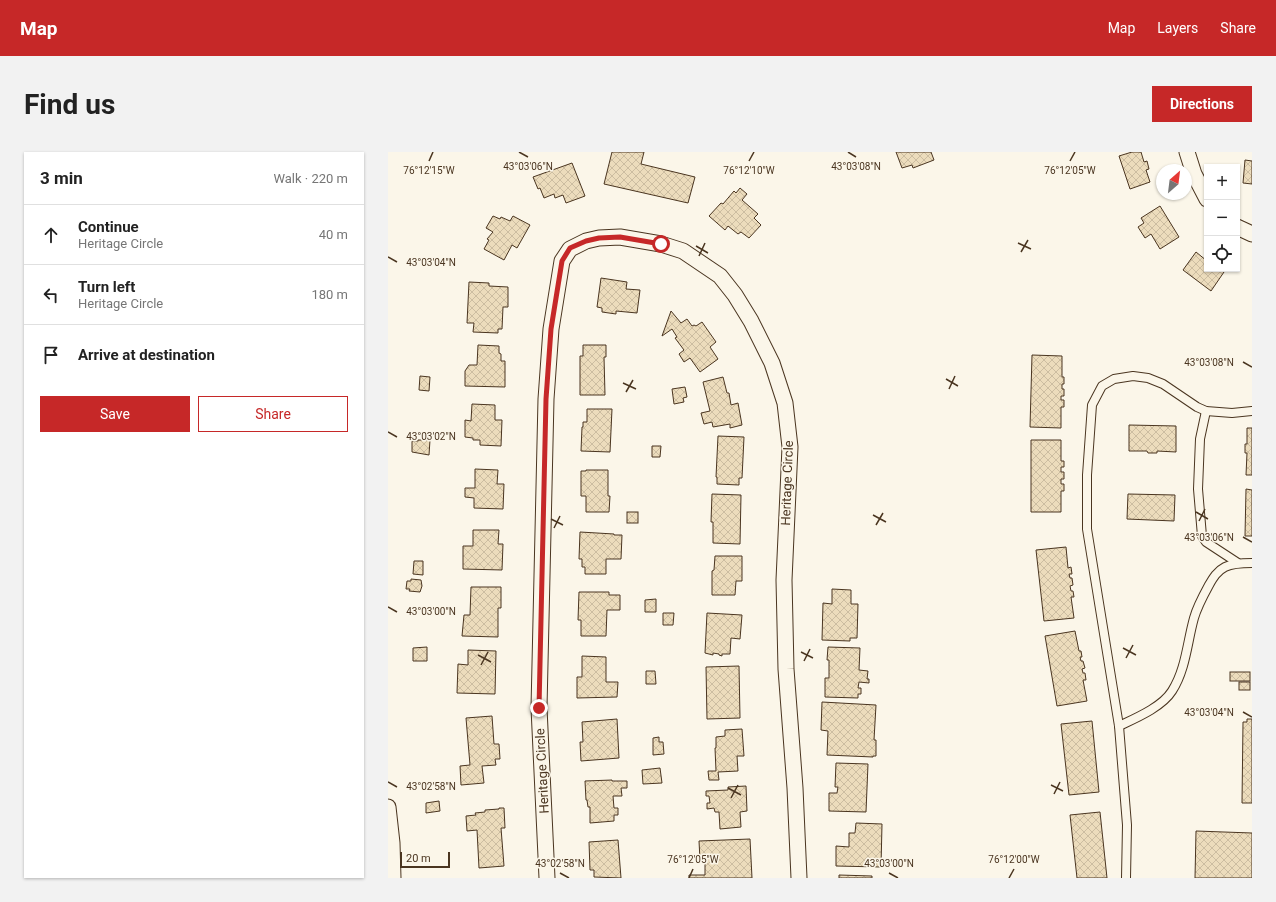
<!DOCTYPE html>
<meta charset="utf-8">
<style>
body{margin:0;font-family:Roboto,sans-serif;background:#f2f2f2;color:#222}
.controls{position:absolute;right:12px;top:12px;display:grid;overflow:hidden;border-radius:0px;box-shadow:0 1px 3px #0004}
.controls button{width:36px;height:36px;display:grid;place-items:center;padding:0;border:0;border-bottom:1px solid #e0e0e0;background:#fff;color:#222;font:20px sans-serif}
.compass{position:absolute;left:768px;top:12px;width:36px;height:36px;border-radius:50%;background:#fff;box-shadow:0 1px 3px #0004;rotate:28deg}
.scale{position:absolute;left:12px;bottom:10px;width:50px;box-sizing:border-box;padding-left:4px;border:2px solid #4a3520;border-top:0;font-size:11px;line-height:14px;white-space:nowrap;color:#4a3520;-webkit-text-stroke:3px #fbf6e9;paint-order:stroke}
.stop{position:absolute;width:12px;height:12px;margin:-9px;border:3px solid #c62828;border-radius:50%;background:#fff}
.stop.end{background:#c62828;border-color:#fff;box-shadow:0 1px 4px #0008}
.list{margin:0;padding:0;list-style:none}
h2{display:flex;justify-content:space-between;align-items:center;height:52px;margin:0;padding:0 16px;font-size:17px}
h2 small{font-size:13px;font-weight:400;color:#767676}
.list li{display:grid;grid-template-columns:26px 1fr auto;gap:12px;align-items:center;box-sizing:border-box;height:60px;padding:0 16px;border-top:1px solid #e0e0e0}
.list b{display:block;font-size:15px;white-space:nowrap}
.list p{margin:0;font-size:13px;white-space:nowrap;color:#767676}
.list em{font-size:13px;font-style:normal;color:#767676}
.actions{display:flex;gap:8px;padding:12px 16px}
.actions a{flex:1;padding:9px 0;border:1px solid #c62828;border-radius:0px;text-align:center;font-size:14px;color:#c62828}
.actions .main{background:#c62828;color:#fff}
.icon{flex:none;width:22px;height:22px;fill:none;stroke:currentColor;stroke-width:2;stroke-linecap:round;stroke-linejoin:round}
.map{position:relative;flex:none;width:864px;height:726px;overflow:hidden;border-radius:0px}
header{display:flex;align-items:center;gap:24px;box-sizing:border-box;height:56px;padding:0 20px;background:#c62828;color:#fff}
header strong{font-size:19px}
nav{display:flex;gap:22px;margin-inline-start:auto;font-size:14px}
.intro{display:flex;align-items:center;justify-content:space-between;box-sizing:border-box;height:96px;padding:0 24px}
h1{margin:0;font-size:28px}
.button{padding:10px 18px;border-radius:0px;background:#c62828;color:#fff;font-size:14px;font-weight:700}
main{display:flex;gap:24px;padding:0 24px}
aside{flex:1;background:#fff;border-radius:0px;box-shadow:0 1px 3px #0004}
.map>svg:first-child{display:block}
.building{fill:url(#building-cross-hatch);stroke:#4a3520}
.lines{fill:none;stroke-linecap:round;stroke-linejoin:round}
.lane-casing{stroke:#4a3520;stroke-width:10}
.street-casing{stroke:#4a3520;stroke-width:17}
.lane{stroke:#fbf6e9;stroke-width:8}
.street{stroke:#fbf6e9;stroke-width:15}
.route{stroke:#c62828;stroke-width:5}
.ticks{fill:none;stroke:#4a3520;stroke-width:1.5}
.labels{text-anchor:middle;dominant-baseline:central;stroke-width:3;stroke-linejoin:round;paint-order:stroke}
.street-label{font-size:13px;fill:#4a3520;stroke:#fbf6e9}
.ticks-label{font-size:10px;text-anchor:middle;fill:#4a3520;stroke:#fbf6e9;stroke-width:3;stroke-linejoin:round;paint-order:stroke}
</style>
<header>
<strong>Map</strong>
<nav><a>Map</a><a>Layers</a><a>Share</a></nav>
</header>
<div class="intro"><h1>Find us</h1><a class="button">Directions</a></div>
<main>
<aside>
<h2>3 min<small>Walk · 220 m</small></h2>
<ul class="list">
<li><svg class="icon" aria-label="ahead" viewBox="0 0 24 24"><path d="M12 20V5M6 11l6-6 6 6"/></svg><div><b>Continue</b><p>Heritage Circle</p></div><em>40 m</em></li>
<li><svg class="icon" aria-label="left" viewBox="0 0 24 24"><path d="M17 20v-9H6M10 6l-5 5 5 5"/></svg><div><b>Turn left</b><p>Heritage Circle</p></div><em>180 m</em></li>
<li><svg class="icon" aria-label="arrive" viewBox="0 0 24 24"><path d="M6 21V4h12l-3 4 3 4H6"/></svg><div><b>Arrive at destination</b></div></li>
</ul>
<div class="actions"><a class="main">Save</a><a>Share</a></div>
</aside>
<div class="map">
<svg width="864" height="726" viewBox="0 0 864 726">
<defs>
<pattern id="building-cross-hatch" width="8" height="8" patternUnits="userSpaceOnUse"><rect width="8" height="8" fill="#ecdcbc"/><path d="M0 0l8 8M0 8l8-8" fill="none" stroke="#ccbda1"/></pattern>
</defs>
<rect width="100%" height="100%" fill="#fbf6e9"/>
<!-- building -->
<g class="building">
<path d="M 224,0 L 256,0 L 253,12 L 307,25 L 300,51 L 216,32 Z"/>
<path d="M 508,0 L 543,0 L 546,8 L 525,16 L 524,13 L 514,16 Z"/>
<path d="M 744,0 L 753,0 L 756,10 L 759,9 L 761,17 L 758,18 L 762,30 L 742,37 L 731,4 Z"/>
<path d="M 857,8 L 864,9 L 864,32 L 855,31 Z"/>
<path d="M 184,11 L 197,44 L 178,51 L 175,43 L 167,46 L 166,42 L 156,46 L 152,36 L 150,37 L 145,25 Z"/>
<path d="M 352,36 L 359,42 L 354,48 L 370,62 L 366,66 L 373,73 L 361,86 L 353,80 L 350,82 L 340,74 L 337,78 L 321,64 L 333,51 L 335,52 L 346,39 L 348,41 Z"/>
<path d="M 772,54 L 791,85 L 772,97 L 763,82 L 757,86 L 750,75 L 756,71 L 753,66 Z"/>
<path d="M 105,64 L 112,67 L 113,65 L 122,69 L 125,64 L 142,73 L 129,96 L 124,93 L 116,108 L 96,97 L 101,88 L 99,87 L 105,80 L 98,76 Z"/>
<path d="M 808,100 L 819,109 L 819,117 L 835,117 L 833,119 L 836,120 L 823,139 L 795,118 Z"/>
<path d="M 213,126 L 239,130 L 238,137 L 252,138 L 249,161 L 228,159 L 228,162 L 214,160 L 214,156 L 209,155 Z"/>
<path d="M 81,130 L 101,131 L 101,134 L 120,135 L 120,155 L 115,155 L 114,177 L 110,177 L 110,181 L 85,180 L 86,171 L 79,171 Z"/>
<path d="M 283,159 L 293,171 L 299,167 L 304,174 L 306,173 L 308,174 L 314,170 L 328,190 L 322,195 L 330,207 L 312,220 L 302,206 L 296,210 L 291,202 L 296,198 L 287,186 L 289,185 L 284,177 L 274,184 Z"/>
<path d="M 90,193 L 111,194 L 111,201 L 113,202 L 113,209 L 117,209 L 117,235 L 77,234 L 77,219 L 81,213 L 89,213 Z"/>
<path d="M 195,193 L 218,193 L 218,205 L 216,205 L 217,243 L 192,243 L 192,204 L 195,204 Z"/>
<path d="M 644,203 L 674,204 L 674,225 L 676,225 L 676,232 L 674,232 L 674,237 L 676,237 L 676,244 L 673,244 L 673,248 L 676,248 L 676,255 L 673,255 L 673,276 L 642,275 Z"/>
<path d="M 32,224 L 42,225 L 41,239 L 31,238 Z"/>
<path d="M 335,225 L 339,241 L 341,241 L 343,253 L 350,251 L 354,273 L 342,276 L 342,272 L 325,275 L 324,270 L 316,272 L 313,261 L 322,259 L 315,230 Z"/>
<path d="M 297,235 L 299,245 L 295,246 L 296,250 L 286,252 L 284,237 Z"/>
<path d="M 84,252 L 107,253 L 107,268 L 114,268 L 113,294 L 92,293 L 92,288 L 85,288 L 85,286 L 77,285 L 77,268 L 83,269 Z"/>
<path d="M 199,257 L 224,257 L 222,300 L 193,299 L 194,275 L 195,275 L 195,270 L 199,270 Z"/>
<path d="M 741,273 L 788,274 L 788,300 L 769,299 L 769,301 L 760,301 L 759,299 L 741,299 Z"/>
<path d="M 859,276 L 864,276 L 864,323 L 858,323 L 859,301 L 857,301 L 857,292 L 859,292 Z"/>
<path d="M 330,284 L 356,285 L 354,326 L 351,326 L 351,333 L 329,332 L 329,325 L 328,325 Z"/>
<path d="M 30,288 L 42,288 L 41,303 L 24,300 L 24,289 L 30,289 Z"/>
<path d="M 643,288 L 673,288 L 673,309 L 676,309 L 676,315 L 673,315 L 673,320 L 676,320 L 676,327 L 673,327 L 673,332 L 676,332 L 676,339 L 673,339 L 673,360 L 643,360 Z"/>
<path d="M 264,294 L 273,294 L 272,305 L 264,305 Z"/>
<path d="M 87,317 L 110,318 L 109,332 L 116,332 L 115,357 L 86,356 L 86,346 L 77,345 L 77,336 L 87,336 Z"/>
<path d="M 198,318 L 220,318 L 220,344 L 222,344 L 221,360 L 198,360 L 198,344 L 193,344 L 193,319 L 198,319 Z"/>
<path d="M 858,337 L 864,338 L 864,384 L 857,384 Z"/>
<path d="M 324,342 L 353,343 L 352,392 L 325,391 L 325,370 L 323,370 Z"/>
<path d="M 740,342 L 787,343 L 786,369 L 739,367 Z"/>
<rect x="239" y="360" width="11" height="11"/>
<path d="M 85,378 L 111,378 L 110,392 L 115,392 L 114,418 L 75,417 L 75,394 L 85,394 Z"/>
<path d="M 192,380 L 226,382 L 226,383 L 234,383 L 233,407 L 218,407 L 218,422 L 197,422 L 197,415 L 194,415 L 194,407 L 191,407 Z"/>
<path d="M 678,395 L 680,416 L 683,415 L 684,422 L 681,422 L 682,426 L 684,426 L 685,433 L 682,434 L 683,439 L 685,439 L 686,445 L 683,445 L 686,466 L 656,469 L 648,398 Z"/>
<path d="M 327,404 L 354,404 L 354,429 L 348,429 L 347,443 L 324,443 L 324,419 L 326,418 Z"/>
<path d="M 26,409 L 35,409 L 35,423 L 25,422 Z"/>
<path d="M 23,427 L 33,428 L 34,434 L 32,440 L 21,439 L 22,437 L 18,437 L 19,429 L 23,429 Z"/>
<path d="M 83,435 L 113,435 L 113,456 L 110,456 L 110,485 L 74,484 L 76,463 L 82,463 Z"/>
<path d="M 444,437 L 463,438 L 463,452 L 470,452 L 469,486 L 462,486 L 462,489 L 434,488 L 435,451 L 444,452 Z"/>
<path d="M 191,440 L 221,440 L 221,443 L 232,443 L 232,458 L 219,458 L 218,484 L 193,484 L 193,468 L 190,468 Z"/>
<path d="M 268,447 L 268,460 L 257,460 L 257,448 Z"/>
<path d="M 275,461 L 286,461 L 285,473 L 275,473 Z"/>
<path d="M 319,461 L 354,463 L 352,487 L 343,486 L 342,502 L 334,502 L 334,504 L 331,503 L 331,502 L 325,501 L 325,503 L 317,501 Z"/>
<path d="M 687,479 L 691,499 L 693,499 L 694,505 L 692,505 L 693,509 L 695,509 L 697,516 L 694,517 L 695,521 L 697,521 L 698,528 L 695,528 L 699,549 L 669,554 L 657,484 Z"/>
<path d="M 39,495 L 39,509 L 25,509 L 25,496 Z"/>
<path d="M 440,495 L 472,496 L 471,518 L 480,519 L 479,527 L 481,527 L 481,531 L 471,530 L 470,536 L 473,536 L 473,542 L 470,542 L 470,546 L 437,545 L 437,526 L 441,526 L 441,508 L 439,508 Z"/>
<path d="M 80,498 L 108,499 L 107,542 L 69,541 L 70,512 L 80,513 Z"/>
<path d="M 194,504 L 218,505 L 218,530 L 230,530 L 229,545 L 189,546 L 189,525 L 194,525 Z"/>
<path d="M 351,514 L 352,566 L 319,567 L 318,515 Z"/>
<path d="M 258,519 L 267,519 L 268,532 L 258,532 Z"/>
<rect x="842" y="520" width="20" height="9"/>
<rect x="851" y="530" width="11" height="8"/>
<path d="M 434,550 L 488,553 L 486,588 L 488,588 L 488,604 L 485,604 L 485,605 L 439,603 L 440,579 L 433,578 Z"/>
<path d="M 104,564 L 106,592 L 111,592 L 112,607 L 107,607 L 108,613 L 94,614 L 96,631 L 73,633 L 72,614 L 82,613 L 78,566 Z"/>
<path d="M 229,567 L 231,606 L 193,609 L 192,590 L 195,590 L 194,570 Z"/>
<path d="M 859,567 L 864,567 L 864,651 L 854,651 L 855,570 L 859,570 Z"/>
<path d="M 704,569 L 711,640 L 681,643 L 673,572 Z"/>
<path d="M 354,577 L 356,604 L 349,604 L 350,619 L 330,620 L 331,628 L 321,628 L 320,619 L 328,619 L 327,596 L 328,596 L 328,585 L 337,584 L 337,578 Z"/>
<path d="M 271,585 L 271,590 L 275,590 L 276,602 L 265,603 L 265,586 Z"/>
<path d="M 448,611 L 480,612 L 478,660 L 441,659 L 441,641 L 449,641 L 450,635 L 447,635 Z"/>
<path d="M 272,616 L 274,631 L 255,632 L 254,618 Z"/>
<path d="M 224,628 L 224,629 L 239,629 L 239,636 L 233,636 L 234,644 L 225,644 L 226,656 L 230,656 L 230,663 L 226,663 L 226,669 L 202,671 L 202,655 L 200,655 L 199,648 L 198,648 L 197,629 Z"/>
<path d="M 358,634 L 359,659 L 352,660 L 353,675 L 332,677 L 331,660 L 327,660 L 326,656 L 319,657 L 319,651 L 322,651 L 321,644 L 318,644 L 318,639 L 340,638 L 340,635 Z"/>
<path d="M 51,649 L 52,659 L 38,661 L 38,651 Z"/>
<path d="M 111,656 L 116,656 L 117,676 L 113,676 L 116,714 L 91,716 L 89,678 L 79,679 L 78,664 L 88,663 L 87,661 L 97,660 L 97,658 L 111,657 Z"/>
<path d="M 712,660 L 719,726 L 689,726 L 682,663 Z"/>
<path d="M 468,671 L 494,672 L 493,715 L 448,714 L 448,694 L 461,695 L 461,681 L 467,681 Z"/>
<path d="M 808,679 L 864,681 L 864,726 L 807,726 Z"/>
<path d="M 362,687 L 364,726 L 301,726 L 301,723 L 317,723 L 317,708 L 312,708 L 311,689 Z"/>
<path d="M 230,688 L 233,726 L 206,725 L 206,718 L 202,718 L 201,690 Z"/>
<path d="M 451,723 L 484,724 L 484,726 L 451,726 Z"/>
</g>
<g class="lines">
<defs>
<g id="lane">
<path d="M 818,259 L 812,287 L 810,337 L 814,384 L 818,390 L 850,411"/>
<path d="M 731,574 C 748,566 774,555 784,539 C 798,517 799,491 806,466 C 809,455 815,444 821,433 C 825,426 829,419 837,415 C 845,411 856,411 864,411"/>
<path d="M 738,726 L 739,673 L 731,574 L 699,377 L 699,323 L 704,253 L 714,234 L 726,227 L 745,224 L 760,226 L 775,232 L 809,255 L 818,259 L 844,261 L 864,259"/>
</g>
<g id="street">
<path d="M 799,0 L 806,22 L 819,47"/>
<path d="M 849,75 L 864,82"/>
<path d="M 0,655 L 4,691 L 5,726"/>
<path d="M 159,726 L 151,556 L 158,247 L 163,177 L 174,109 L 182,97 L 198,89 L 211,86 L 232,85 L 273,92 L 295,99 L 332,124 L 347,143 L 363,169 L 384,211 L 397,251 L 402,295 L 396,428 L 398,517 L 407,636 L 411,726"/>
</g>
</defs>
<!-- lane casing -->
<use href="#lane" class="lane-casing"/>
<!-- street casing -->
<use href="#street" class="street-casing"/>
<!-- lane -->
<use href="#lane" class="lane"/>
<!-- street -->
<use href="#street" class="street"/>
</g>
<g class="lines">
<!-- route -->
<path class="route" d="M 151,556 L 158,247 L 163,177 L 174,109 L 182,96 L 198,89 L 211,86 L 232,85 L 273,92"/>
</g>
<!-- ticks -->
<path class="ticks" d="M 131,0 L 140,5M 460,0 L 468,5M 41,9 L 45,0M 361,9 L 366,0M 682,9 L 687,0M 630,91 L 643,97M 308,94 L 320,101M 633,100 L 640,88M 311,104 L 317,91M 0,105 L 9,110M 855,210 L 864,215M 558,227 L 570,234M 235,231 L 248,237M 561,237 L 567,224M 238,240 L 245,228M 0,280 L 9,285M 808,360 L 820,367M 485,363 L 498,370M 163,367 L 175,373M 811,369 L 817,357M 488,373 L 495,361M 166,376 L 172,364M 855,385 L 864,390M 0,455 L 9,460M 735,496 L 748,503M 413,500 L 425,506M 90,503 L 103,510M 738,506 L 745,493M 416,509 L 422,497M 93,513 L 100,500M 855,560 L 864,565M 0,630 L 9,635M 663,633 L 675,639M 340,636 L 353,643M 666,642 L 672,630M 343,646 L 350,633M 172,721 L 181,726M 501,721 L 510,726M 301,726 L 305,717M 621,726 L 626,717"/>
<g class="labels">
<!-- street labels -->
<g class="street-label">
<text transform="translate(399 331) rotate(-88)">Heritage Circle</text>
<text transform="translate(154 619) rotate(-93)">Heritage Circle</text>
</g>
</g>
<g class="ticks-label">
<text x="140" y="18">43°03'06"N</text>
<text x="468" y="18">43°03'08"N</text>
<text x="41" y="22">76°12'15"W</text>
<text x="361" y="22">76°12'10"W</text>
<text x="682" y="22">76°12'05"W</text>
<text x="43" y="114">43°03'04"N</text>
<text x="821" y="214">43°03'08"N</text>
<text x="43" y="288">43°03'02"N</text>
<text x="821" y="389">43°03'06"N</text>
<text x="43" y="463">43°03'00"N</text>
<text x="821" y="564">43°03'04"N</text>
<text x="43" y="638">43°02'58"N</text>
<text x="305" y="711">76°12'05"W</text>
<text x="626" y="711">76°12'00"W</text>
<text x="172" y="715">43°02'58"N</text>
<text x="501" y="715">43°03'00"N</text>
</g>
</svg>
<div class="controls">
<button>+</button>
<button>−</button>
<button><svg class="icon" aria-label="locate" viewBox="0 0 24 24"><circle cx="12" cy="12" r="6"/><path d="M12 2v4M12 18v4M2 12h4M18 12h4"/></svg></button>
</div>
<svg class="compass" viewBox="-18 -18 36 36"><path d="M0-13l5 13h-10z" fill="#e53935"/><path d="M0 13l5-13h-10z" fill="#767676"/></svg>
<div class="scale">20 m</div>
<div class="stop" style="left:273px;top:92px"></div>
<div class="stop end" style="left:151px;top:556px"></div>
</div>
</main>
